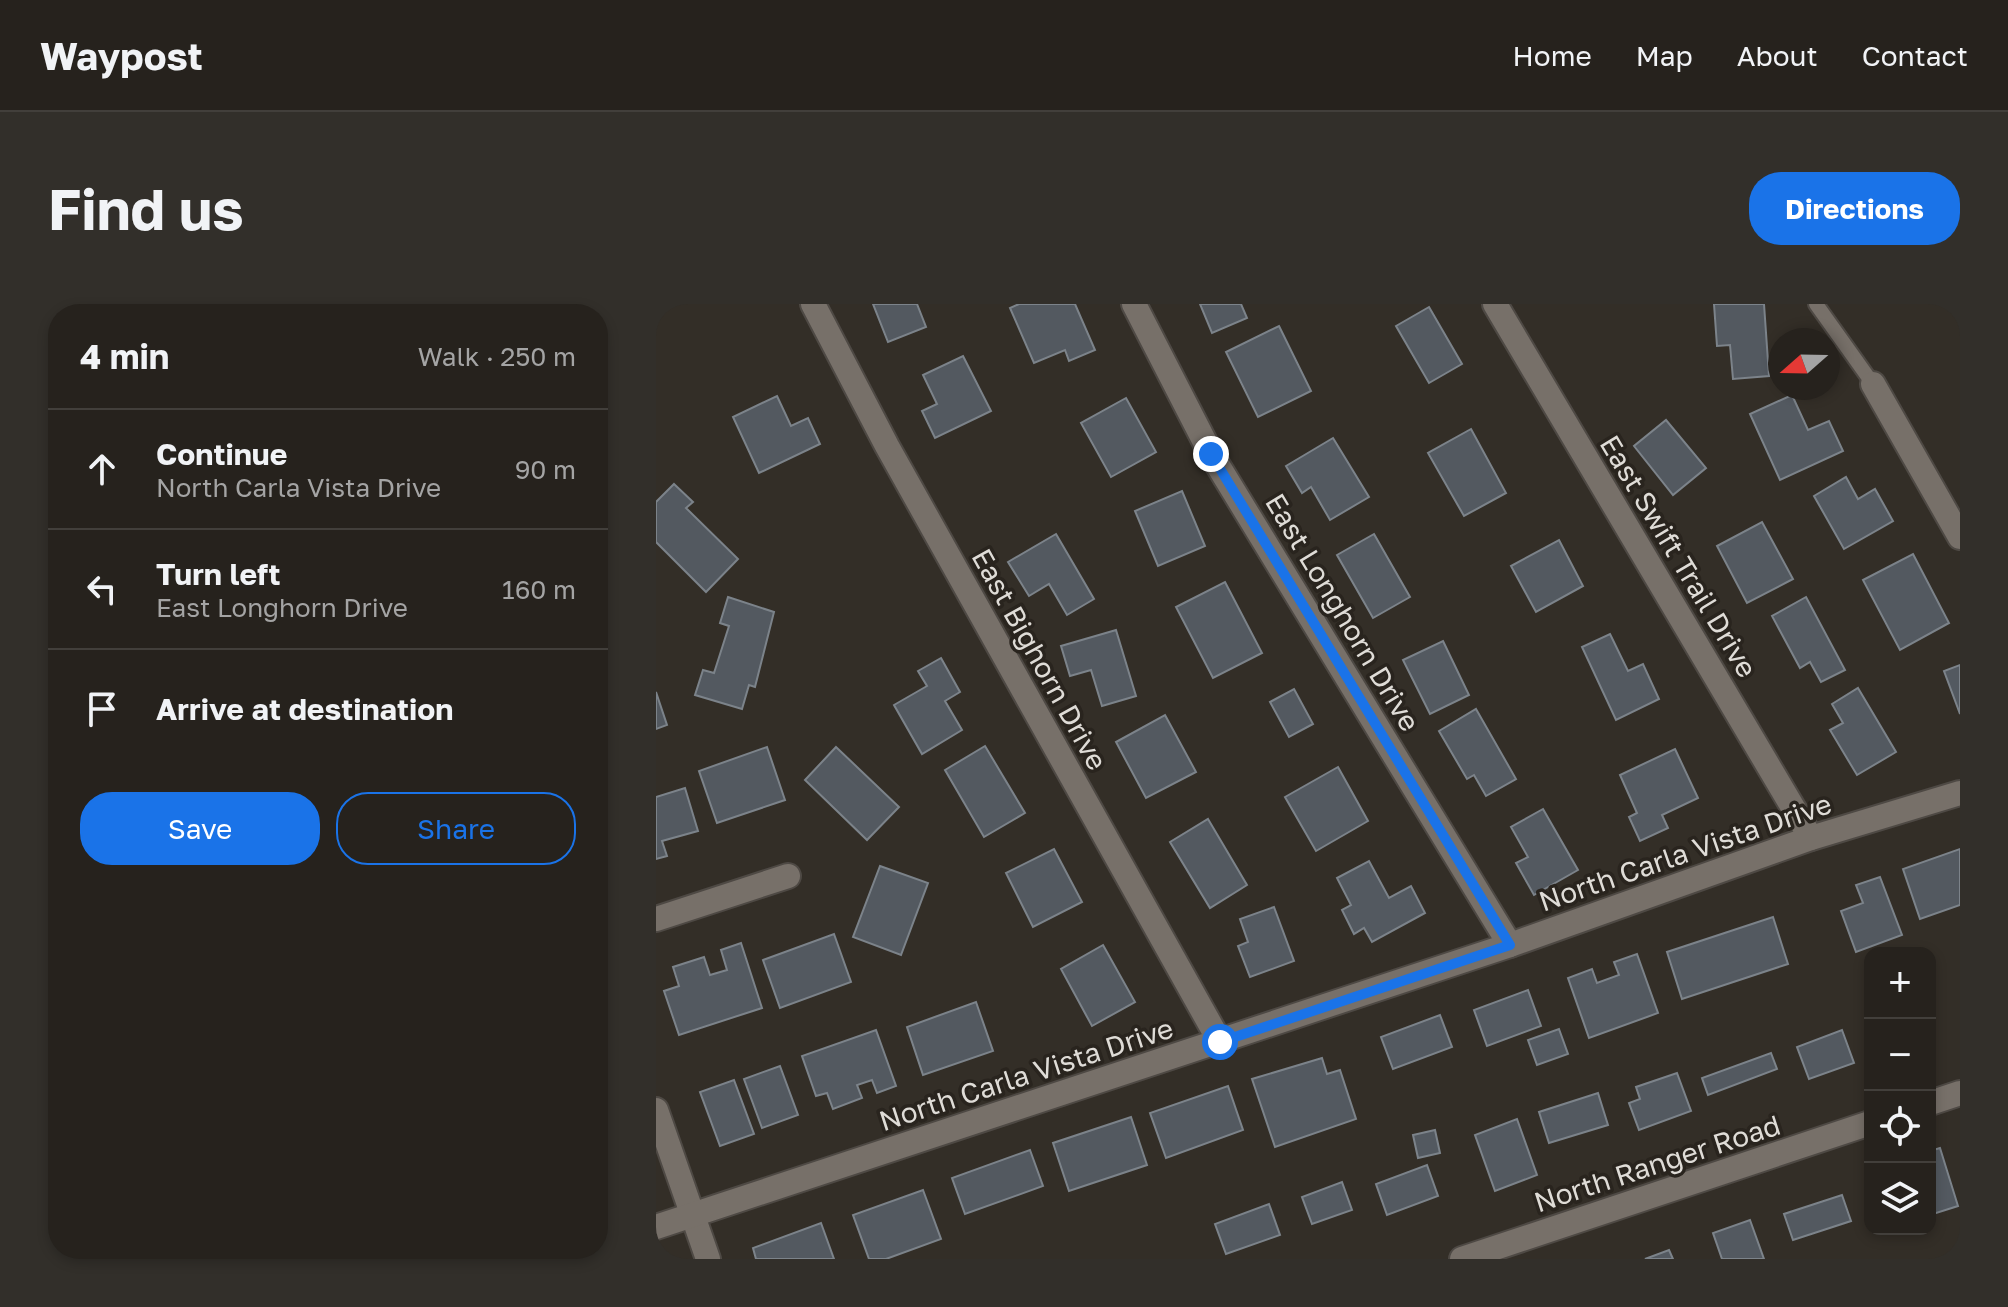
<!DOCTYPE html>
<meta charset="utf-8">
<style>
body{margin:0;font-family:"Golos Text",sans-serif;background:#322f2a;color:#f1f3f6}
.controls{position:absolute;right:24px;bottom:24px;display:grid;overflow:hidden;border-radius:16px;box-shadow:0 4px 12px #0003}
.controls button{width:72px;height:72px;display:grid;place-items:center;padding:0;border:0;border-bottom:2px solid #423f3b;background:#26221d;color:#f1f3f6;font:40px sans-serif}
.compass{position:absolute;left:1112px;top:24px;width:72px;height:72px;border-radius:50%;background:#26221d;box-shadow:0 4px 12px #0003;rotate:250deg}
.stop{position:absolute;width:24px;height:24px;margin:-18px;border:6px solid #1a73e8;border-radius:50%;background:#fff}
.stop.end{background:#1a73e8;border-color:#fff;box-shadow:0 2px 8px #0008}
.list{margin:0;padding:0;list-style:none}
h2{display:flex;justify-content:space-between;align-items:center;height:104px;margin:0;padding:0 32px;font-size:34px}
h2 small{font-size:26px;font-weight:400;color:#a4a4a4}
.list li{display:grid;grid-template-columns:52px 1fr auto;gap:24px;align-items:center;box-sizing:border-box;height:120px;padding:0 32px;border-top:2px solid #423f3b}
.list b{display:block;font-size:30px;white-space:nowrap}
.list p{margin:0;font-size:26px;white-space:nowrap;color:#a4a4a4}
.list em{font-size:26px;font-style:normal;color:#a4a4a4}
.actions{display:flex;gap:16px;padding:24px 32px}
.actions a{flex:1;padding:18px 0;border:2px solid #1a73e8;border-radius:32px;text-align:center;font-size:28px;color:#1a73e8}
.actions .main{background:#1a73e8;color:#fff}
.icon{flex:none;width:44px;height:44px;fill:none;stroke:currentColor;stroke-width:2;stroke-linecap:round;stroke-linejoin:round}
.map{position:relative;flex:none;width:1304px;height:955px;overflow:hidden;border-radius:32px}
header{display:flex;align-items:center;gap:48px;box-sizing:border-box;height:112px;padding:0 40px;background:#26221d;border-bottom:2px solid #423f3b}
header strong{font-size:38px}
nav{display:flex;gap:44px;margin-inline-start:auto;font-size:28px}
.intro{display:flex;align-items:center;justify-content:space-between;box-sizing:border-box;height:192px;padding:0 48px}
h1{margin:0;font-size:56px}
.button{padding:20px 36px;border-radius:32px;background:#1a73e8;color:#fff;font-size:28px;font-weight:700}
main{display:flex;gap:48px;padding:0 48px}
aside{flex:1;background:#26221d;border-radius:32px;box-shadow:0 4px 12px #0003}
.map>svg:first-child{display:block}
.building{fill:#535960;stroke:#7c838a;stroke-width:2}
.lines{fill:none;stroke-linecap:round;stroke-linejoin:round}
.service-casing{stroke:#4e4944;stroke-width:18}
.minor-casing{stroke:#4e4944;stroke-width:28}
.tertiary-casing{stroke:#4e4944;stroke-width:28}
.service{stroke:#777069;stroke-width:14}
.minor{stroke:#777069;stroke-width:24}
.tertiary{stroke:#777069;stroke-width:24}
.route{stroke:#1a73e8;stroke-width:10}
.labels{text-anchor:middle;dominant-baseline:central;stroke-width:7;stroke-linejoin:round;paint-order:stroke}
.street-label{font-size:28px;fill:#dfdcd7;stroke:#29241e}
</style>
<header>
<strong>Waypost</strong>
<nav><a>Home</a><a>Map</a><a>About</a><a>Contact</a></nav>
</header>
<div class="intro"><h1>Find us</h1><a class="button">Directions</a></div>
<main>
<aside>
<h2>4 min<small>Walk · 250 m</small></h2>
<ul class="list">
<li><svg class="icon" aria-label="ahead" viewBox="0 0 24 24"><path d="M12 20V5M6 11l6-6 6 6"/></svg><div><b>Continue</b><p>North Carla Vista Drive</p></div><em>90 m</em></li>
<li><svg class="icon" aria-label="left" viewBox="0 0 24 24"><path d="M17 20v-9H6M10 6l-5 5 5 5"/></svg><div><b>Turn left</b><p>East Longhorn Drive</p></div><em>160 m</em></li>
<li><svg class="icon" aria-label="arrive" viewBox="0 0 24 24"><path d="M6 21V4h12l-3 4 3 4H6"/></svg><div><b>Arrive at destination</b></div></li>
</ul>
<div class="actions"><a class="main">Save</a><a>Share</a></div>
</aside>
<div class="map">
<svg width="1304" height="955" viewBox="0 0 1304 955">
<rect width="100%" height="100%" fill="#332e27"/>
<!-- building -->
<g class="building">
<path d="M 217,0 L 261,0 L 270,23 L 232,38 Z"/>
<path d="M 363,0 L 419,0 L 439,46 L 413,57 L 409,46 L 378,59 L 354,4 Z"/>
<path d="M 544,0 L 585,0 L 591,14 L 556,29 Z"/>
<path d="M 1058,0 L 1108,0 L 1113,72 L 1077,75 L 1074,41 L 1061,42 Z"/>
<path d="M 773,3 L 806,60 L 773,79 L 740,22 Z"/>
<path d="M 623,22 L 655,87 L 602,113 L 570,48 Z"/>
<path d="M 307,52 L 335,107 L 279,134 L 266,107 L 281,100 L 267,71 Z"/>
<path d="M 1136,91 L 1152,126 L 1173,117 L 1187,147 L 1124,176 L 1094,110 Z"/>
<path d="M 121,92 L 135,122 L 152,114 L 164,140 L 103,169 L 77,113 Z"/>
<path d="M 470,94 L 500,148 L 455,173 L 425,119 Z"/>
<path d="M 1010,116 L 1050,164 L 1017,191 L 978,142 Z"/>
<path d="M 815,125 L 850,189 L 808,212 L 772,149 Z"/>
<path d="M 677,134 L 713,193 L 674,216 L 655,183 L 646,189 L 630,162 Z"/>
<path d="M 1190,173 L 1202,195 L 1219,185 L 1237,217 L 1188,245 L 1158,192 Z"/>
<path d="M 18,180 L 37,198 L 30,204 L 82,255 L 50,288 L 0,238 L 0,198 Z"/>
<path d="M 526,187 L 549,242 L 502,262 L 479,207 Z"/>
<path d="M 1106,218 L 1137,275 L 1091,299 L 1061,242 Z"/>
<path d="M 400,230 L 438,295 L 411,311 L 393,280 L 373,292 L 352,258 Z"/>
<path d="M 718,230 L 754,293 L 717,314 L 681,251 Z"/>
<path d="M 903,236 L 927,282 L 880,308 L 855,262 Z"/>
<path d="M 1257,250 L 1293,319 L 1244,346 L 1207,276 Z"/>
<path d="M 569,278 L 606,349 L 557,374 L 520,303 Z"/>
<path d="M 72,293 L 118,308 L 99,383 L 93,381 L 86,405 L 39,391 L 47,366 L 58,369 L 73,322 L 64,319 Z"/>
<path d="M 1150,293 L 1189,366 L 1165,378 L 1154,358 L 1144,364 L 1116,312 Z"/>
<path d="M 460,326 L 480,392 L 446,402 L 435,366 L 414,372 L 405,342 Z"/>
<path d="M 954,330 L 972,367 L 987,360 L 1003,395 L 960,416 L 926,343 Z"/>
<path d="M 787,337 L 813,391 L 774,410 L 747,356 Z"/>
<path d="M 285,354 L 304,388 L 289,397 L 306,426 L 266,450 L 238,401 L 271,382 L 262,367 Z"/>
<path d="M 1304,361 L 1304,410 L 1288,367 Z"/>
<path d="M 1202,384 L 1240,448 L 1201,471 L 1174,426 L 1187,419 L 1176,400 Z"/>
<path d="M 638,385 L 657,420 L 633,433 L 614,398 Z"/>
<path d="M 0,388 L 11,421 L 0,425 Z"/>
<path d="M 820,405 L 860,475 L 830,492 L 818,471 L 811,475 L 783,427 Z"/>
<path d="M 509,411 L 540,468 L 490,494 L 460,438 Z"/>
<path d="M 329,442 L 369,509 L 328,533 L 289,466 Z"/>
<path d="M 111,443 L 129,496 L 61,519 L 43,467 Z"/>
<path d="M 180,443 L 243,503 L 211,536 L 149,476 Z"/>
<path d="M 1019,445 L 1042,494 L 1006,511 L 1012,524 L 984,537 L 973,513 L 981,509 L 964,471 Z"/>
<path d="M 682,463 L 712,517 L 660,547 L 629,493 Z"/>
<path d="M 29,484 L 42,527 L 6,537 L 11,552 L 0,555 L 0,493 Z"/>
<path d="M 887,505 L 922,566 L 878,591 L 860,559 L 872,553 L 855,523 Z"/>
<path d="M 552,515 L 591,581 L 554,604 L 514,538 Z"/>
<path d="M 398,545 L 426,598 L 377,623 L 350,569 Z"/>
<path d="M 1304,545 L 1304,601 L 1264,615 L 1247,565 Z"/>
<path d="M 713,557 L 733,594 L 755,582 L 769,609 L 716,638 L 708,624 L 698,630 L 686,606 L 695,601 L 681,574 Z"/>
<path d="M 224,562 L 272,579 L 245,651 L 197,633 Z"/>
<path d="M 1224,573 L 1246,631 L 1200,648 L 1185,607 L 1207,599 L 1200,581 Z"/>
<path d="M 618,603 L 638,657 L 594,673 L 582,642 L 592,638 L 584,615 Z"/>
<path d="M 1117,613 L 1132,660 L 1026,695 L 1011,648 Z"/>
<path d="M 178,630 L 195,678 L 124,704 L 107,656 Z"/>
<path d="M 85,639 L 106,704 L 23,731 L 8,687 L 23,682 L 17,663 L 48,653 L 54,671 L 71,666 L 65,646 Z"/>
<path d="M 447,641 L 479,698 L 436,722 L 405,665 Z"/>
<path d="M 981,650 L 1002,709 L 933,734 L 912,674 L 936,665 L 941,679 L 963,671 L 958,658 Z"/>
<path d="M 872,686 L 885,722 L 831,742 L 818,706 Z"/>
<path d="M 320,698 L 337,747 L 267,771 L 251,723 Z"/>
<path d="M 784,711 L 796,743 L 737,765 L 725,733 Z"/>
<path d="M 903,725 L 912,750 L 881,761 L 872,736 Z"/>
<path d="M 220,726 L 240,782 L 221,789 L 216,776 L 201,781 L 206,794 L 177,805 L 171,789 L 160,792 L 146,752 Z"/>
<path d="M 1186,726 L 1198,759 L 1153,775 L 1141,743 Z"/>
<path d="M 1115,749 L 1121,765 L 1052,791 L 1046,774 Z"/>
<path d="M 666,754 L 671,770 L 684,766 L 700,815 L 619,843 L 596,775 Z"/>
<path d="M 124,762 L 142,811 L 106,824 L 88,775 Z"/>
<path d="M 1021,769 L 1035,807 L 983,826 L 973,799 L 984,795 L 980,783 Z"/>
<path d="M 78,776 L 98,830 L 64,842 L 44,788 Z"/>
<path d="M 572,782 L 587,826 L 510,854 L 494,809 Z"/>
<path d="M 942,789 L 952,821 L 893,839 L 883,808 Z"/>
<path d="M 475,813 L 491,861 L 413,887 L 397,839 Z"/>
<path d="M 861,815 L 881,871 L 839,887 L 819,831 Z"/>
<path d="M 779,826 L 784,849 L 762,854 L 757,831 Z"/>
<path d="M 1284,844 L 1302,902 L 1274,911 L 1274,847 Z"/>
<path d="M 374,846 L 387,882 L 309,910 L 296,874 Z"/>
<path d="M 771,861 L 782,892 L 731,911 L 720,880 Z"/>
<path d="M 686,878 L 696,906 L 656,920 L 646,893 Z"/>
<path d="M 267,886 L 285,935 L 230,955 L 213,955 L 197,911 Z"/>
<path d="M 1186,891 L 1195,917 L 1137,936 L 1128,910 Z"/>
<path d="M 613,900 L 624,931 L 570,950 L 559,920 Z"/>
<path d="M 1094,916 L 1108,955 L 1066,955 L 1057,929 Z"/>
<path d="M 165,919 L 178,955 L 100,955 L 97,944 Z"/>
<path d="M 1013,946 L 1017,955 L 989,955 Z"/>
</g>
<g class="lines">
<defs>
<path id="service" d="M 1160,0 L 1217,80"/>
<g id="minor">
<path d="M 157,0 L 231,142 L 564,738"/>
<path d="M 478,0 L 555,150 L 854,641"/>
<path d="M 839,0 L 1155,534"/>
<path d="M 1217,80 L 1304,233"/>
<path d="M 0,615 L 132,572"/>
<path d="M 0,806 L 52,955"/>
<path d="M 0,923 L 854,641 L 1155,534 L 1304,489"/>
</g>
<g id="tertiary">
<path d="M 1274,799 L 1304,789"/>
<path d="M 806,955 L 1214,819"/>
</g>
</defs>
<!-- service casing -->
<use href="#service" class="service-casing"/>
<!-- minor casing -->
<use href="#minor" class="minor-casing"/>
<!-- tertiary casing -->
<use href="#tertiary" class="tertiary-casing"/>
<!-- service -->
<use href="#service" class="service"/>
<!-- minor -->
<use href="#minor" class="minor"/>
<!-- tertiary -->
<use href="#tertiary" class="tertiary"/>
</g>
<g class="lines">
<!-- route -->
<path class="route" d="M 555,150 L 854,641 L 564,738"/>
</g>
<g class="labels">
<!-- street labels -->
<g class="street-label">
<text transform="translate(1023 252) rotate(59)">East Swift Trail Drive</text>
<text transform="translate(687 308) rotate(59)">East Longhorn Drive</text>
<text transform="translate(384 355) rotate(61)">East Bighorn Drive</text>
<text transform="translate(1029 548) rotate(-19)">North Carla Vista Drive</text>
<text transform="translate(370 770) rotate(-18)">North Carla Vista Drive</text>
<text transform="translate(1001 859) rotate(-18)">North Ranger Road</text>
</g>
</g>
</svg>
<div class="controls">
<button>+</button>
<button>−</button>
<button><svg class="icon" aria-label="locate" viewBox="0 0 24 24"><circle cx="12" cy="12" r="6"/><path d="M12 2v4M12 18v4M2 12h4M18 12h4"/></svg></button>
<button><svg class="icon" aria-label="layers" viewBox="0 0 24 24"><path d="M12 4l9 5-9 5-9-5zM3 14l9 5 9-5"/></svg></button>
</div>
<svg class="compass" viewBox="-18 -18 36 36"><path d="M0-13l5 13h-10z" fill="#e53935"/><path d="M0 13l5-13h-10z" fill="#a4a4a4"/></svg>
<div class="stop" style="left:564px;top:738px"></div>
<div class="stop end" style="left:555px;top:150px"></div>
</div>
</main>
